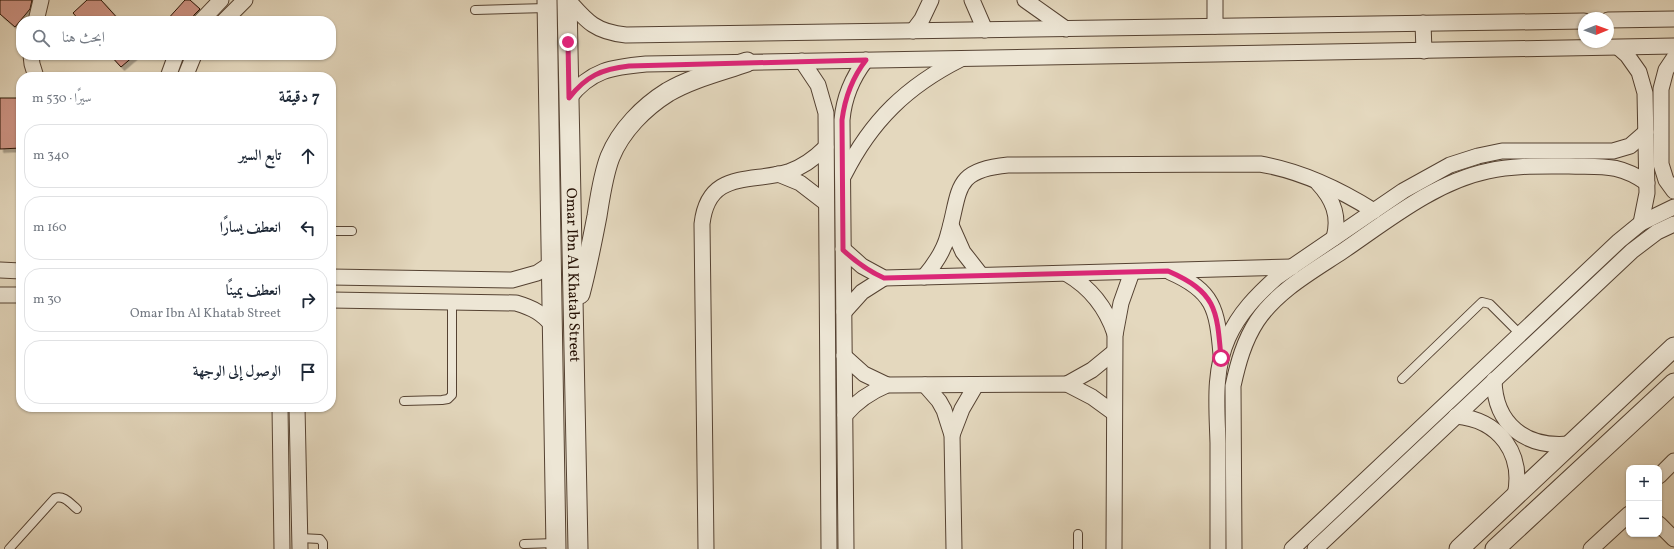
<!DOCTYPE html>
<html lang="ar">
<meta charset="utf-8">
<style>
body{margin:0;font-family:Vollkorn,Amiri,serif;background:#f2f2f3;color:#1f2937;direction:rtl}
.controls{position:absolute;right:12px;bottom:12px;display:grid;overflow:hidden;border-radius:8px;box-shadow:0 1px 3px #0004}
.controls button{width:36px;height:36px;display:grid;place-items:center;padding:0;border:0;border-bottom:1px solid #e0e1e3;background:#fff;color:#1f2937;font:20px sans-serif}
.compass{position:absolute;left:1578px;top:12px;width:36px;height:36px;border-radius:50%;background:#fff;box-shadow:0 1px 3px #0004;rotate:89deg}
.stop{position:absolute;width:12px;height:12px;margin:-9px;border:3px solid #db2777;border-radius:50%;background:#fff}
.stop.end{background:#db2777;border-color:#fff;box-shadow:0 1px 4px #0008}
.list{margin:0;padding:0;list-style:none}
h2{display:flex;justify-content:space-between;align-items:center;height:52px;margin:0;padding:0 16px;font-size:17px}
h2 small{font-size:13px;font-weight:400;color:#747a83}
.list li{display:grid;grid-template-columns:26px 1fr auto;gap:12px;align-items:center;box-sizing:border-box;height:64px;margin:0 8px 8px;padding:0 8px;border:1px solid #e0e1e3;border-radius:16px}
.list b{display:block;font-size:15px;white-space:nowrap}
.list p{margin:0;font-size:13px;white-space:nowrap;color:#747a83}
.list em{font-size:13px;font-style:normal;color:#747a83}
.icon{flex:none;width:22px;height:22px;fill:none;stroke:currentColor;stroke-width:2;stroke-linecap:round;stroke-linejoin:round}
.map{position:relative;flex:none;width:1674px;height:549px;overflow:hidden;direction:ltr}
.search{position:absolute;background:#fff;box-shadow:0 1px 3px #0004;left:16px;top:16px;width:320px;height:44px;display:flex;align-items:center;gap:10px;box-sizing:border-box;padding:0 14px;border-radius:16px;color:#747a83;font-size:15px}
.panel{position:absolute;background:#fff;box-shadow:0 1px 3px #0004;left:16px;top:72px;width:320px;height:340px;border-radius:16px;direction:rtl}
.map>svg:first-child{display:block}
.building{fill:#d19688;stroke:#251003;filter:url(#shadow)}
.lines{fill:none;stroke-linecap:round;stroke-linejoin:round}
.service-casing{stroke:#554232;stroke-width:10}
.minor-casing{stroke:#554232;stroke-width:17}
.tertiary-casing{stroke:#554232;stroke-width:21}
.service{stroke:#ede6d5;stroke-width:8}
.minor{stroke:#ede6d5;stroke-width:15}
.tertiary{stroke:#ede6d5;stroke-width:19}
.route{stroke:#db2777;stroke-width:5}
.labels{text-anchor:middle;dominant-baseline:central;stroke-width:4;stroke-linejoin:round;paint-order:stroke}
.street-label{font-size:15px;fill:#251003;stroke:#ede6d5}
</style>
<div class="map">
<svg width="1674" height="549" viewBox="0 0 1674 549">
<defs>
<filter id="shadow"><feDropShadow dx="3.5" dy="3.5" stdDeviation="0" flood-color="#0004"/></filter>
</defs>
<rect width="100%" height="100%" fill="#e4d8be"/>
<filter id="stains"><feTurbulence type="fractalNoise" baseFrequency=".005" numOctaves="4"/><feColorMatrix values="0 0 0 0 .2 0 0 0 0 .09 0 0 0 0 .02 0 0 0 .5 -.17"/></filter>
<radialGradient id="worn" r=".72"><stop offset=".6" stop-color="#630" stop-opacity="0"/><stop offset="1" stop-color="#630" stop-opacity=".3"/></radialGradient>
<!-- building -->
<g class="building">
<path d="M 0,0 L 32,0 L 30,9 L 15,27 L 0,14 Z"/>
<path d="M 87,0 L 101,0 L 120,21 L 80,21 L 73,13 Z"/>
<path d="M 185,0 L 190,0 L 200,9 L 194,15 L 192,21 L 166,21 Z"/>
<path d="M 110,55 L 135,55 L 121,67 Z"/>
<path d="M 0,98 L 21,98 L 21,148 L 0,149 Z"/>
</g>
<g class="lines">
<defs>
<g id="service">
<path d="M 475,10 L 547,8"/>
<path d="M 331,231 L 352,231"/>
<path d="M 1402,379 L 1482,302 L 1490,304 L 1520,334"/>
<path d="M 404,401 L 442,400 L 448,399 L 452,395 L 452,302"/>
<path d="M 1078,534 L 1078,549"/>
<path d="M 300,538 L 320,539 L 323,543 L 323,549"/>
<path d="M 524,544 L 556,543"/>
<path d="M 9,549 L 55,498 C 64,495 70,503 77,509"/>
</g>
<g id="minor">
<path d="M 568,0 C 587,22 596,32 626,35 L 1584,21"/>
<path d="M 972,0 L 985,30"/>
<path d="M 1025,0 L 1066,29"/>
<path d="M 1215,0 L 1215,26"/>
<path d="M 1608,20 L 1674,19"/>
<path d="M 36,21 L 41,0"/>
<path d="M 201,21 L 221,0"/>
<path d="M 224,21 L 245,0"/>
<path d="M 1423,23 L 1424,51"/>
<path d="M 913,31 L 922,19 L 931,0"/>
<path d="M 1619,48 L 1627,55 L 1639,72 L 1645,93 L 1647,193 L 1641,223"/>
<path d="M 31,55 L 32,64 L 36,77"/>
<path d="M 1674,58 L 1666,70 L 1661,89 L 1661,164 L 1666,180 L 1674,191"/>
<path d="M 802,61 L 818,85 L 826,113 L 829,549"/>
<path d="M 168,77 L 176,55"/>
<path d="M 185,77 L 194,55"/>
<path d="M 569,98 C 591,70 612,67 646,64 L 1674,46"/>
<path d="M 778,174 L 800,183 L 826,203"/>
<path d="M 844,175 C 871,121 907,86 961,59"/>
<path d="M 1318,183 C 1333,199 1340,216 1334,238"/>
<path d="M 951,225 L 963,252 L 981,275"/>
<path d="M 843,249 L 862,266 L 884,278 L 1292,267"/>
<path d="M 0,270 L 21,271"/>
<path d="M 1170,272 C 1214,291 1217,309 1221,354"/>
<path d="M 1067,274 C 1091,288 1106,307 1115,334"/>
<path d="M 331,277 L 512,280 L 537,273 L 552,263"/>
<path d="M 924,277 C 935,264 944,251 948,235 C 961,191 952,170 1008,165 L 1260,164 C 1301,171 1339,189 1374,211"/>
<path d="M 0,295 L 21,295"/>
<path d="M 331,300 L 516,303 C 533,308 542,313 553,326"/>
<path d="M 844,312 L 862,292 L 884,278"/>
<path d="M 844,356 L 864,374 L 887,385"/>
<path d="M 1494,380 C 1495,425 1526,448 1569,444"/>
<path d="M 1067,384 L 1092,370 L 1114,352"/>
<path d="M 925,385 L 939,401 L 944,410 L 952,435 L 954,549"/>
<path d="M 280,407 L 282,549"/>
<path d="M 297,407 L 300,549"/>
<path d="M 845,415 C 857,401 870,392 887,385 L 1067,384 L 1092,397 L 1114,413"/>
<path d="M 1456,416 C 1500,420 1524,454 1515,496"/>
<path d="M 952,435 L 962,409 L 976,385"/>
<path d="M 1659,476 L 1674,461"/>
<path d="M 1659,524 L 1674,539"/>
<path d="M 706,549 L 702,224 C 708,170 750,183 788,172 C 803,167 815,158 826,147"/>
<path d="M 846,549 L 842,120 C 844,97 852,78 866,60"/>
<path d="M 1114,549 L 1115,335 L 1121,303 L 1132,272"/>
<path d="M 1218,549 C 1218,514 1218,478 1218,443 C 1217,408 1213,371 1228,338 C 1239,313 1257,295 1277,277 L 1403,191 L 1450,165 L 1478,156 L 1502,151 L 1613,151 L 1630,146 L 1646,132"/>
<path d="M 1234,549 L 1233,386 C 1238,363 1244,341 1257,321 C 1278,290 1313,271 1343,251 C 1387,221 1435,182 1488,171 C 1514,165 1542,166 1569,166 C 1602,167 1618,163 1647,183"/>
<path d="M 1292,549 L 1619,241 L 1641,223 L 1674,207"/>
<path d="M 1315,549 L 1632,251 L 1657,232 L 1674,224"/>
<path d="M 1591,549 L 1629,514"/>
</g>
<g id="tertiary">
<path d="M 547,0 L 556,549"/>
<path id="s1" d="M 567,0 L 578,549"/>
<path d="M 580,294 C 587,268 592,242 597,216 C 600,197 603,175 610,157 C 621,130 644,107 668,92 C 692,78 721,71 747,62"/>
<path d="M 1459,549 L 1674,347"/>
<path d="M 1495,549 L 1674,383"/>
</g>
</defs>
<!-- service casing -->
<use href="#service" class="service-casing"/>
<!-- minor casing -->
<use href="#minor" class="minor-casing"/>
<!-- tertiary casing -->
<use href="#tertiary" class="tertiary-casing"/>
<!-- service -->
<use href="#service" class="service"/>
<!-- minor -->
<use href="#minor" class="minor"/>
<!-- tertiary -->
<use href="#tertiary" class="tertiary"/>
</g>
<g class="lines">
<!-- route -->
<path class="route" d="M 568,42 L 569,98 C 586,76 602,69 629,66 L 866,60 C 852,78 845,97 842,120 L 843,250 C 856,262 868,271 884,278 L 1168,271 C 1216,292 1217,309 1221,358"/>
</g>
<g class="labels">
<!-- street labels -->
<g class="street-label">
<text stroke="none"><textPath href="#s1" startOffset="275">Omar Ibn Al Khatab Street</textPath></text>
</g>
</g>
<rect width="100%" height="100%" filter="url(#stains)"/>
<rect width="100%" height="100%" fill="url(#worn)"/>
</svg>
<div class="controls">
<button>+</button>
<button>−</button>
</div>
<svg class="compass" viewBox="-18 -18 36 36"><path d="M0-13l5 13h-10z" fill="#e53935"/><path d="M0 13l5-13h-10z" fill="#747a83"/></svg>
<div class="stop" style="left:1221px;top:358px"></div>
<div class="stop end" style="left:568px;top:42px"></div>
<div class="search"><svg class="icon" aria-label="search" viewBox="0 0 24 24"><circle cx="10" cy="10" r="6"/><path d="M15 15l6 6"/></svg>ابحث هنا</div>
<section class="panel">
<h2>7 دقيقة<small>سيرًا · 530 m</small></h2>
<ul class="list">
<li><svg class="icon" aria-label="ahead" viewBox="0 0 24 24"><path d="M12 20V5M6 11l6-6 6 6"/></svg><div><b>تابع السير</b></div><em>340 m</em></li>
<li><svg class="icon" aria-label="left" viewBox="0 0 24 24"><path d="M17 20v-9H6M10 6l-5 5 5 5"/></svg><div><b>انعطف يسارًا</b></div><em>160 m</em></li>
<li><svg class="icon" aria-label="right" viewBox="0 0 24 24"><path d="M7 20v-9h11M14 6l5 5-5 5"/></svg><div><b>انعطف يمينًا</b><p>Omar Ibn Al Khatab Street</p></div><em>30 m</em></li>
<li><svg class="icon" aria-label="arrive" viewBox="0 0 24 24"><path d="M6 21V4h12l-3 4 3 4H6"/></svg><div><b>الوصول إلى الوجهة</b></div></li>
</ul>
</section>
</div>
